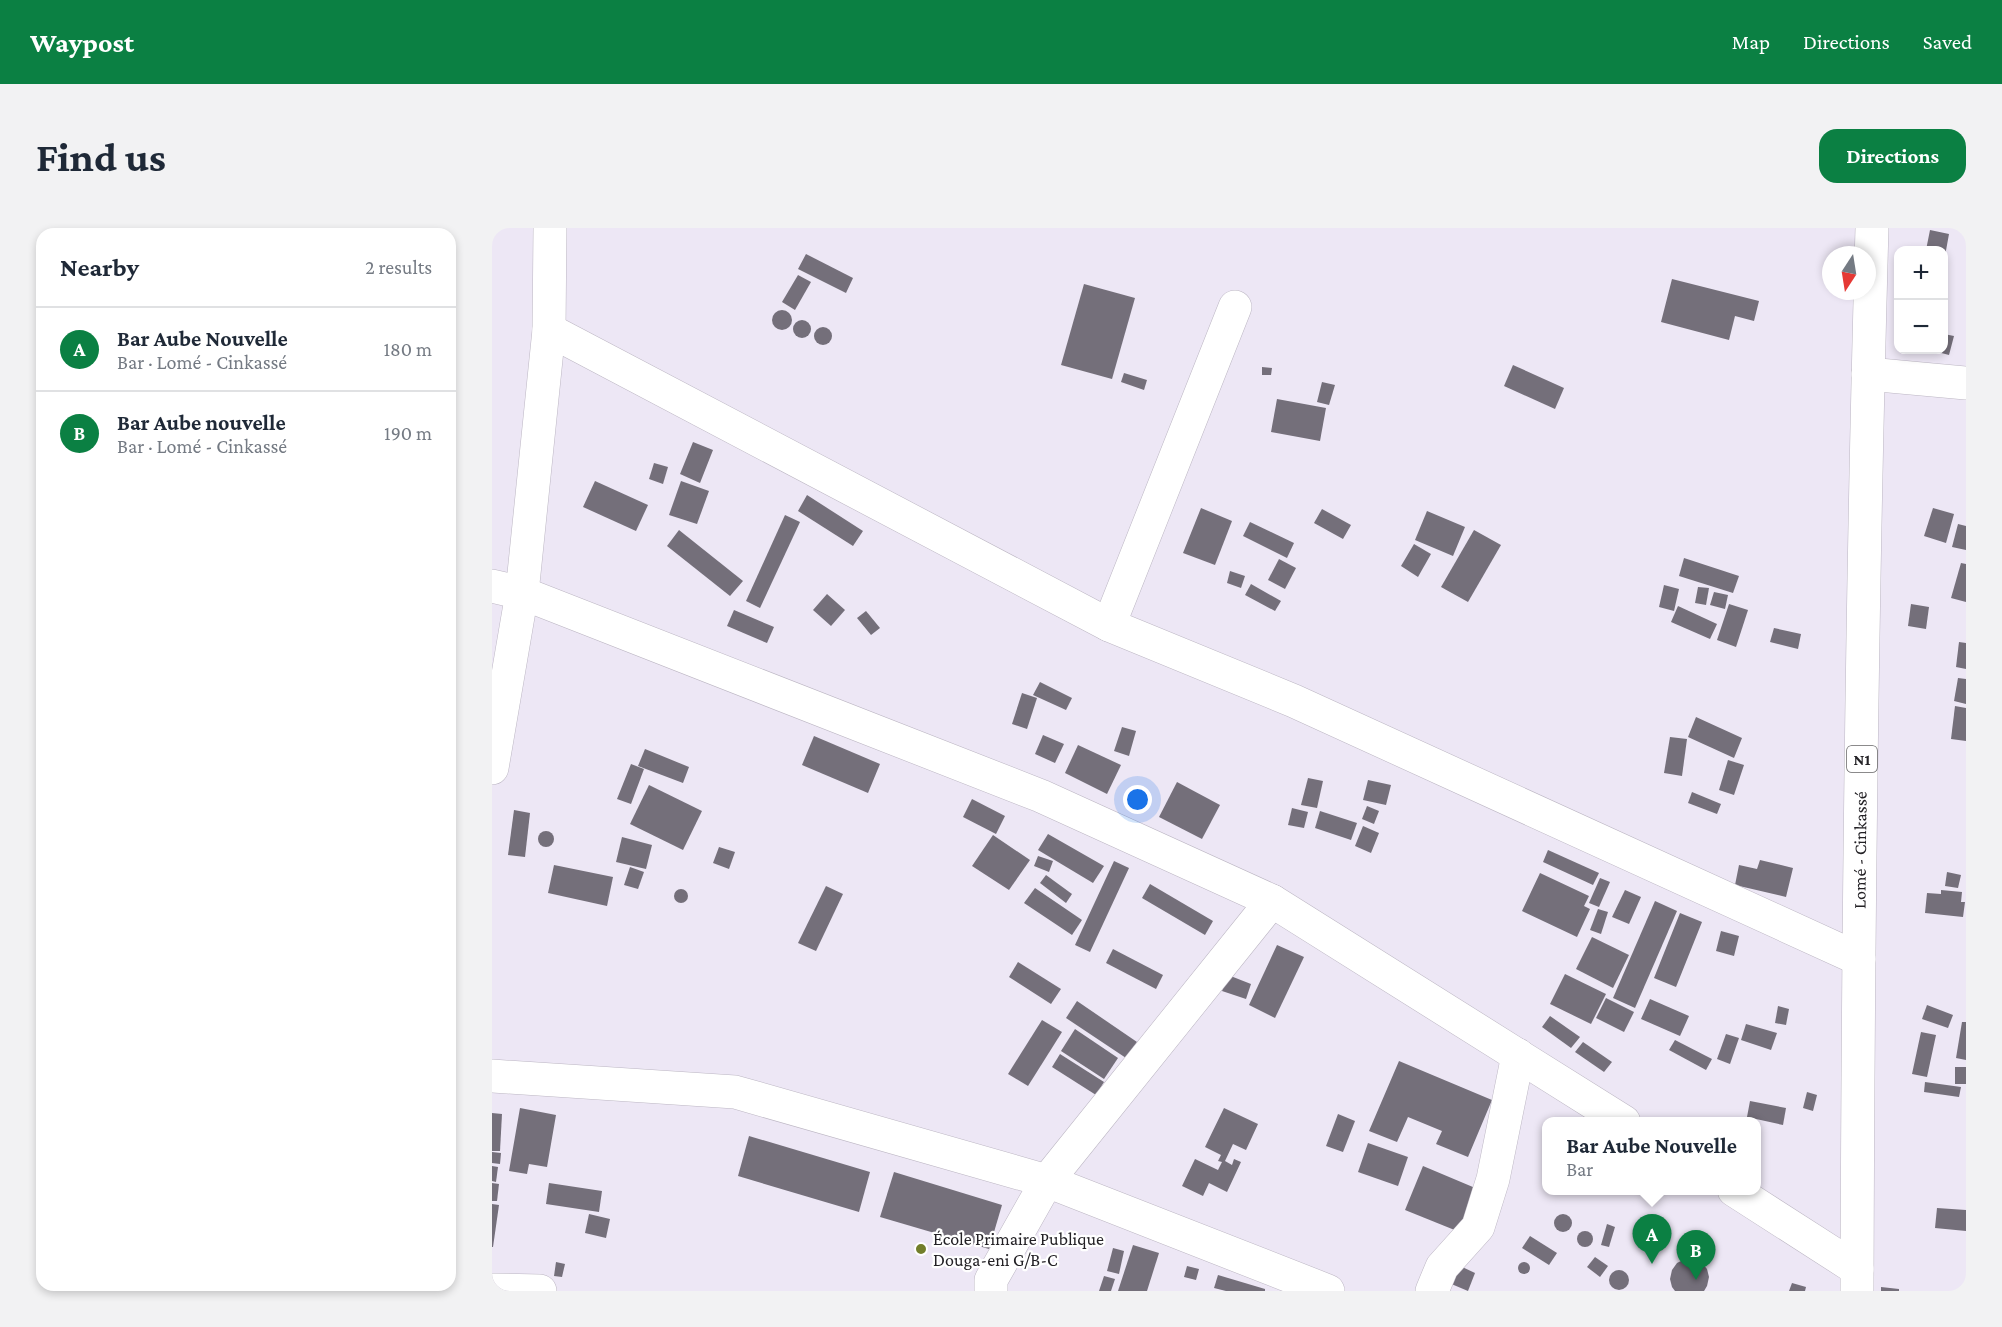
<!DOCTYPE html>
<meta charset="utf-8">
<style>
body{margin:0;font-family:"Crimson Pro",serif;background:#f2f2f3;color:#1f2937}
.controls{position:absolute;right:18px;top:18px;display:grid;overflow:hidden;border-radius:12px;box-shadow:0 3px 9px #0003}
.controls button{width:54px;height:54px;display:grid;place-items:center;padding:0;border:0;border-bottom:2px solid #e0e1e3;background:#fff;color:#1f2937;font:30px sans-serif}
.compass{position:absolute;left:1330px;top:18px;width:54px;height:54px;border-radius:50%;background:#fff;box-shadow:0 3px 9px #0003;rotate:192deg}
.you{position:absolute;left:646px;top:572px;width:21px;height:21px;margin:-15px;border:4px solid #fff;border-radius:50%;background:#1a73e8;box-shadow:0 0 0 9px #1a73e833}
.badge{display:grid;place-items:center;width:39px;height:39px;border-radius:50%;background:#0b8043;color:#fff;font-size:20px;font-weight:700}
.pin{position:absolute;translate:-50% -50px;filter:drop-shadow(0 2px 3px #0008)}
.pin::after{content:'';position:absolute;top:32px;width:21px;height:18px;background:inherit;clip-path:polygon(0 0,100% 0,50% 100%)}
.popup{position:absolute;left:1050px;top:889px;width:219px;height:78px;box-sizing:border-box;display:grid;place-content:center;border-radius:12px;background:#fff;filter:drop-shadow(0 2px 4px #0005);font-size:20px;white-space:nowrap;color:#747a83}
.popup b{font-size:22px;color:#1f2937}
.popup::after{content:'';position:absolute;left:50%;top:100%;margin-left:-12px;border:12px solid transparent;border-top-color:#fff}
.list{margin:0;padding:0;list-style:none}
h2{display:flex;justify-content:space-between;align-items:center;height:78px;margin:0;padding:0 24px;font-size:26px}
h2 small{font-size:20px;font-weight:400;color:#747a83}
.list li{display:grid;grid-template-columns:39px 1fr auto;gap:18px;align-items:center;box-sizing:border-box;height:84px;padding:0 24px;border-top:2px solid #e0e1e3}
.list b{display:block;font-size:22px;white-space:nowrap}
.list p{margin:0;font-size:20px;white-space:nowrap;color:#747a83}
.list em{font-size:20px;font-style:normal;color:#747a83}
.map{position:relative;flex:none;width:1474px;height:1063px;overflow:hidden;border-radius:18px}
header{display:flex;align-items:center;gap:36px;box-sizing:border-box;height:84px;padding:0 30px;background:#0b8043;color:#fff}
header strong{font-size:28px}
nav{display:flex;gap:33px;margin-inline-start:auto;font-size:21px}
.intro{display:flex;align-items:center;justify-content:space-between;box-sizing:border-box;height:144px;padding:0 36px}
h1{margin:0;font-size:42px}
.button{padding:15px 27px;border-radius:18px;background:#0b8043;color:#fff;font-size:21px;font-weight:700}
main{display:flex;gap:36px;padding:0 36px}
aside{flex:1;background:#fff;border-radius:18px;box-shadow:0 3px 9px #0003}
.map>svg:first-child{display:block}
.building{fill:#746f7a}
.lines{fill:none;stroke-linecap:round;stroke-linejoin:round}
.minor-casing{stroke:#bcb6c3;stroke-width:34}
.highway-casing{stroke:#bcb6c3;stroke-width:34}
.minor{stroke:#fff;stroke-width:33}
.highway{stroke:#fff;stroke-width:33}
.poi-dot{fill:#727e2a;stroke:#fff;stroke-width:2}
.labels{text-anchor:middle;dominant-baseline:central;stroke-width:4.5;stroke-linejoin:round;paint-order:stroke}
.shield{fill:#fff;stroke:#656466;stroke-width:1.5}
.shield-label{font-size:16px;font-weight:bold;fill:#232125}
.street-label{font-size:18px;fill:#232125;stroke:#fff}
.poi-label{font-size:18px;fill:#232125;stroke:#fff;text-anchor:start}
</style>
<header>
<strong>Waypost</strong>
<nav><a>Map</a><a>Directions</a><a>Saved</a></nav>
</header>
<div class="intro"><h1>Find us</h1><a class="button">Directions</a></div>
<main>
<aside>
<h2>Nearby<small>2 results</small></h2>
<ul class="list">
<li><span class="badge">A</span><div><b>Bar Aube Nouvelle</b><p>Bar · Lomé - Cinkassé</p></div><em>180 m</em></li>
<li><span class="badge">B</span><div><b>Bar Aube nouvelle</b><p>Bar · Lomé - Cinkassé</p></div><em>190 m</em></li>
</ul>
</aside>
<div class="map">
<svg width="1474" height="1063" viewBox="0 0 1474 1063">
<rect width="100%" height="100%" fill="#ede7f5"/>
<!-- building -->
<g class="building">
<path d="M 1438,2 L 1457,6 L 1453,28 L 1452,22 L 1434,22 Z"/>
<path d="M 314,26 L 361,50 L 354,65 L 306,41 Z"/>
<path d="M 306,47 L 319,54 L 303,82 L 290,74 Z"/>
<path d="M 1180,51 L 1267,73 L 1262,93 L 1243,88 L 1237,112 L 1169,94 Z"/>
<path d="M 592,56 L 643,70 L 620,151 L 569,137 Z"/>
<circle cx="290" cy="92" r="10"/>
<circle cx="310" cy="101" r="9"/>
<circle cx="331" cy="108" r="9"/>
<path d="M 1452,106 L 1462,108 L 1457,127 L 1438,122 L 1452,122 Z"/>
<path d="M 1021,137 L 1072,160 L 1063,181 L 1012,158 Z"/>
<path d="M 770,139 L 780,140 L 779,147 L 770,147 Z"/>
<path d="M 632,145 L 655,152 L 652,162 L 629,154 Z"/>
<path d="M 830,154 L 843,157 L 837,177 L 825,174 Z"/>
<path d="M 785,171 L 834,180 L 828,213 L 779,204 Z"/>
<path d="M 201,214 L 221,222 L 208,255 L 188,246 Z"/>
<path d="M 162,235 L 176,239 L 171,256 L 157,251 Z"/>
<path d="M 103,253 L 156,277 L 144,303 L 91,279 Z"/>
<path d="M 189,253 L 217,263 L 205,296 L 177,287 Z"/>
<path d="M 315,267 L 371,303 L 361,318 L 306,283 Z"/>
<path d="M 709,280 L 740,293 L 723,337 L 691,325 Z"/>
<path d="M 1441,280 L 1462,286 L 1454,315 L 1432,308 Z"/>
<path d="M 830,281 L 859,297 L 851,311 L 822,295 Z"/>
<path d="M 935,283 L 973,299 L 961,328 L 923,312 Z"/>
<path d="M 293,287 L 308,294 L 268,380 L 254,373 Z"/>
<path d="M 758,294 L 802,315 L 795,330 L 751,308 Z"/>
<path d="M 1466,296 L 1474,298 L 1474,322 L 1460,319 Z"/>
<path d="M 187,302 L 251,353 L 238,368 L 175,318 Z"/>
<path d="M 982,302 L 1009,317 L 976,374 L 949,359 Z"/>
<path d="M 922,316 L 939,326 L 926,349 L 909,338 Z"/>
<path d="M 1192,330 L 1247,348 L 1241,365 L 1187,348 Z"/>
<path d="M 787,331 L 804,340 L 793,361 L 776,352 Z"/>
<path d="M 1469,335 L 1474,336 L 1474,374 L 1459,370 Z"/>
<path d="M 738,343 L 753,348 L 749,360 L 735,355 Z"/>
<path d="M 759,356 L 789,373 L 783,383 L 753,367 Z"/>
<path d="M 1172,357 L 1187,361 L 1182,383 L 1167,379 Z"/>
<path d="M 1206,359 L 1217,360 L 1214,377 L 1203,375 Z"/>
<path d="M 1222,364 L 1236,367 L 1233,381 L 1218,377 Z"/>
<path d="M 335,366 L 353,382 L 339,398 L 321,382 Z"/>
<path d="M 1237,376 L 1256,382 L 1244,419 L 1225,412 Z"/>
<path d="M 1419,376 L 1437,379 L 1434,401 L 1416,398 Z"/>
<path d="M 1186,378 L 1225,396 L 1218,411 L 1179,394 Z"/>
<path d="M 242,382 L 282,399 L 275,415 L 235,398 Z"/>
<path d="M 374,383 L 388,400 L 379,407 L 365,390 Z"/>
<path d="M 1282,400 L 1309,406 L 1306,421 L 1278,414 Z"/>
<path d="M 1467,414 L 1474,415 L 1474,441 L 1464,439 Z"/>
<path d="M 1466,450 L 1474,451 L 1474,476 L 1462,473 Z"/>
<path d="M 548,454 L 580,470 L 574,482 L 541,467 Z"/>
<path d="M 530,465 L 545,470 L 535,501 L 520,496 Z"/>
<path d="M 1463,478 L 1474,480 L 1474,513 L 1459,511 Z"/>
<path d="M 1204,489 L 1250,510 L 1242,530 L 1196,509 Z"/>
<path d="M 630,499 L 644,503 L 637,528 L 622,523 Z"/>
<path d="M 551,507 L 572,516 L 563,535 L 543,526 Z"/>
<path d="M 322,508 L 388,536 L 376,565 L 310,537 Z"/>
<path d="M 1178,509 L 1195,511 L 1190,548 L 1172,545 Z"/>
<path d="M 586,517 L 629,537 L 615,566 L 573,545 Z"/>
<path d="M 153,521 L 197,539 L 191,555 L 146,538 Z"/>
<path d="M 1236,532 L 1252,537 L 1242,567 L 1227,562 Z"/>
<path d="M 139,536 L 152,541 L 139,576 L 125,571 Z"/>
<path d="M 816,550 L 831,553 L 825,580 L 809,577 Z"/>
<path d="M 876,552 L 899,557 L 894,577 L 871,572 Z"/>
<path d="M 685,554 L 728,577 L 710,611 L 667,589 Z"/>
<path d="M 157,557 L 210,583 L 191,622 L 138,596 Z"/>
<path d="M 1200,564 L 1229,576 L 1225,586 L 1196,575 Z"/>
<path d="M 480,571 L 513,588 L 504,606 L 471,589 Z"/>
<path d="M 875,578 L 887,583 L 882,596 L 870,591 Z"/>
<path d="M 800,580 L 816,584 L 812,600 L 796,597 Z"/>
<path d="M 22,582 L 38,585 L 33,629 L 16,627 Z"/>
<path d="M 828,583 L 865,595 L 859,612 L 823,600 Z"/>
<path d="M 871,598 L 887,605 L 879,625 L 863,618 Z"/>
<circle cx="54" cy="611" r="8"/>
<path d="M 556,606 L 612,638 L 601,655 L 546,622 Z"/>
<path d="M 501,607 L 538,632 L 517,662 L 480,638 Z"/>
<path d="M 130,609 L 160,617 L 154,641 L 124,634 Z"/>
<path d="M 227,619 L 243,624 L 237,641 L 221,635 Z"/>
<path d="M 1056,622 L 1107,645 L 1101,657 L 1051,634 Z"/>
<path d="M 546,628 L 561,633 L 557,644 L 542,638 Z"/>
<path d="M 1268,632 L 1301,640 L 1294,669 L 1243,657 L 1247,637 L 1265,641 Z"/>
<path d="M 622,633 L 637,640 L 598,724 L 583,717 Z"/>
<path d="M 62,637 L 121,649 L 115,678 L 56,665 Z"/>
<path d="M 138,639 L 152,644 L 146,661 L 132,657 Z"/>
<path d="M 1455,644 L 1469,647 L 1466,660 L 1453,658 Z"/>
<path d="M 1048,645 L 1097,668 L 1092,678 L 1098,681 L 1085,709 L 1030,683 Z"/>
<path d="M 554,647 L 580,666 L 574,675 L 548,655 Z"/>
<path d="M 1108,650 L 1118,654 L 1107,679 L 1097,675 Z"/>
<path d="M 658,656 L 721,693 L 713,707 L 650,670 Z"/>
<path d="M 334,658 L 351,666 L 324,723 L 306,715 Z"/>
<path d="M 543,660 L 590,692 L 580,707 L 532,675 Z"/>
<circle cx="189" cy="668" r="7"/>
<path d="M 1133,662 L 1149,669 L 1137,696 L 1120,689 Z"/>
<path d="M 1449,662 L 1470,664 L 1469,674 L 1473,674 L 1471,689 L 1433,685 L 1435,665 L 1449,666 Z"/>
<path d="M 1163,673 L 1185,683 L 1143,780 L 1121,770 Z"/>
<path d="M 1106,681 L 1116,684 L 1109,706 L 1098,702 Z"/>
<path d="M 1188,685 L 1210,694 L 1184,759 L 1162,750 Z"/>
<path d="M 1229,703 L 1247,708 L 1242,728 L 1224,723 Z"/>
<path d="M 1100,709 L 1137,727 L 1121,760 L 1084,741 Z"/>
<path d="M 785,717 L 812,729 L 783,790 L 757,777 Z"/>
<path d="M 621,721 L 671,747 L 664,761 L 614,735 Z"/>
<path d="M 526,734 L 569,761 L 559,776 L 517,749 Z"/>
<path d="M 1073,746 L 1114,766 L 1099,796 L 1058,776 Z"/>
<path d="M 736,747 L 759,756 L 754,771 L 730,763 Z"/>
<path d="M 1114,770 L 1142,784 L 1132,804 L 1104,790 Z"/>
<path d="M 1158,771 L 1197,788 L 1188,808 L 1149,791 Z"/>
<path d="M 585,773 L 645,814 L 634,830 L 574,790 Z"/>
<path d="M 1435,777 L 1461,787 L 1456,800 L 1430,791 Z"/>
<path d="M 1286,778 L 1297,781 L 1294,797 L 1283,795 Z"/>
<path d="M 1058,788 L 1088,809 L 1079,820 L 1050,799 Z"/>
<path d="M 550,792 L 570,804 L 536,858 L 516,846 Z"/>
<path d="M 1470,794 L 1474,794 L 1474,832 L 1464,830 Z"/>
<path d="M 1254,796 L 1285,805 L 1279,822 L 1249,812 Z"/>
<path d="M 583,801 L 626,830 L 612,851 L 569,823 Z"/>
<path d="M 1429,804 L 1444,807 L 1435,849 L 1420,846 Z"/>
<path d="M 1234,806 L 1247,810 L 1238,836 L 1225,831 Z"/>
<path d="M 1183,812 L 1220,831 L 1214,842 L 1177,822 Z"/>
<path d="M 1091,814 L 1120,834 L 1112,844 L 1083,824 Z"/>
<path d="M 568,826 L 612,854 L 604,867 L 560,839 Z"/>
<path d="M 907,833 L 1000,872 L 976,929 L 944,916 L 950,903 L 916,889 L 905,914 L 877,903 Z"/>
<rect x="1463" y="839" width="11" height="17"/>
<path d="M 1433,854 L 1469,859 L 1467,869 L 1432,864 Z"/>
<path d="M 1315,864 L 1325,867 L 1321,883 L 1311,880 Z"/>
<path d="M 1258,873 L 1294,880 L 1291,897 L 1255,889 Z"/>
<path d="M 28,880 L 64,887 L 55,939 L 37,936 L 35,946 L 17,943 Z"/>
<path d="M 732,880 L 766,896 L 754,922 L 741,916 L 733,933 L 740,937 L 742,931 L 749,934 L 735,964 L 717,955 L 711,968 L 690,958 L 703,931 L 726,942 L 730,934 L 726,933 L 729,927 L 713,919 Z"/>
<path d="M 0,885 L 10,886 L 8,923 L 0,923 Z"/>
<path d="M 846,886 L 863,893 L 851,924 L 834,918 Z"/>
<path d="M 257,908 L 378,944 L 367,984 L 246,948 Z"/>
<path d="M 876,915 L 916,929 L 906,958 L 866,944 Z"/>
<path d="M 0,924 L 9,925 L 8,936 L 0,935 Z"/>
<path d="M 0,938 L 6,939 L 4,954 L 0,953 Z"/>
<path d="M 931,938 L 988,962 L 970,1005 L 913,982 Z"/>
<path d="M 402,944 L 510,977 L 497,1021 L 388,989 Z"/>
<path d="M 0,955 L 7,956 L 5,973 L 0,973 Z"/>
<path d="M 57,955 L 110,963 L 107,984 L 54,976 Z"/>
<path d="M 0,976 L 7,977 L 1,1019 L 0,1019 Z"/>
<path d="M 1445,980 L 1474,982 L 1474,1003 L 1443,1000 Z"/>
<path d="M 97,986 L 118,991 L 114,1010 L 93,1005 Z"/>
<circle cx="1071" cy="995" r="9"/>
<circle cx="1151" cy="1004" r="8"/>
<path d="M 1115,996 L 1123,999 L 1117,1019 L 1109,1017 Z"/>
<circle cx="1093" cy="1011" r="8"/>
<path d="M 1038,1008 L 1065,1025 L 1057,1037 L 1030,1020 Z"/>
<path d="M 641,1017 L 667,1025 L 655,1063 L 626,1063 Z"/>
<path d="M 621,1020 L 632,1023 L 627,1046 L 615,1043 Z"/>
<path d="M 1103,1029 L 1116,1038 L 1108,1049 L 1095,1039 Z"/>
<path d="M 1193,1031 L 1201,1031 L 1209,1034 L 1215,1041 L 1217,1049 L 1215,1058 L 1212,1063 L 1183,1063 L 1180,1059 L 1178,1051 L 1180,1042 L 1185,1035 Z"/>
<circle cx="1032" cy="1040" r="6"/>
<path d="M 64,1034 L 73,1036 L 70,1049 L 62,1048 Z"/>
<path d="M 966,1037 L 983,1045 L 976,1063 L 957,1055 Z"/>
<path d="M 695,1038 L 707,1041 L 704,1052 L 692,1049 Z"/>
<circle cx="1127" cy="1052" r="10"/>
<path d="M 726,1047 L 773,1061 L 773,1063 L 734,1063 L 722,1060 Z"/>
<path d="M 612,1048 L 623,1051 L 619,1063 L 607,1063 Z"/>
<path d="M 1300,1055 L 1314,1059 L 1313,1063 L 1297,1063 Z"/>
<path d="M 1389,1059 L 1407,1061 L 1407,1063 L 1389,1063 Z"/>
</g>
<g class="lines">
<defs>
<g id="minor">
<path d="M 57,102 L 617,397 L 802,473 L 1367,731"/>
<path d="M 1376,146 L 1474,155"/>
<path d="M 0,358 L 30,365 L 549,568 L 780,673 L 1132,894"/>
<path d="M 617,397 L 743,79"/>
<path d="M 0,540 L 30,365 L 57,102 L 58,0"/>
<path d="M 0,848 L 243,864 L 555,953 L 836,1063"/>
<path d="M 1242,962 L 1365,1041"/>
<path d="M 0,1062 L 48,1063"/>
<path d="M 499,1063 L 499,1052 L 555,953 L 780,673"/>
<path d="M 940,1063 L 950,1039 L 986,999 L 1001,951 L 1026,827"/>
</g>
<g id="highway">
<path id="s1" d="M 1365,1063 C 1366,709 1370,354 1380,0"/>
</g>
</defs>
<!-- minor casing -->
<use href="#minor" class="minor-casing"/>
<!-- highway casing -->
<use href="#highway" class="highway-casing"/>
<!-- minor -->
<use href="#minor" class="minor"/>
<!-- highway -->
<use href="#highway" class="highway"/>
</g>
<!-- markers -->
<circle class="poi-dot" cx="429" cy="1021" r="6"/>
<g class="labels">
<!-- shield labels -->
<rect class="shield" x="1355" y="518" width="30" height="26" rx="4.5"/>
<g class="shield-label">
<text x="1370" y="531">N1</text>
</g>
<!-- street labels -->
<g class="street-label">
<text stroke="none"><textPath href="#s1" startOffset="441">Lomé - Cinkassé</textPath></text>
</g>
<!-- poi labels -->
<g class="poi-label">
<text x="441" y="1011">École Primaire Publique<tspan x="441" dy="21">Douga-eni G/B-C</tspan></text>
</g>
</g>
</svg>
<div class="controls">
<button>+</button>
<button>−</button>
</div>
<svg class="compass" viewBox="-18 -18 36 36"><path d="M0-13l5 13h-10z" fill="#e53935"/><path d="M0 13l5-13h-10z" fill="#747a83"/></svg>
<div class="you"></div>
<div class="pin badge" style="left:1160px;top:1036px">A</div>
<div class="popup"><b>Bar Aube Nouvelle</b>Bar</div>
<div class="pin badge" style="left:1204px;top:1052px">B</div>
</div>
</main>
